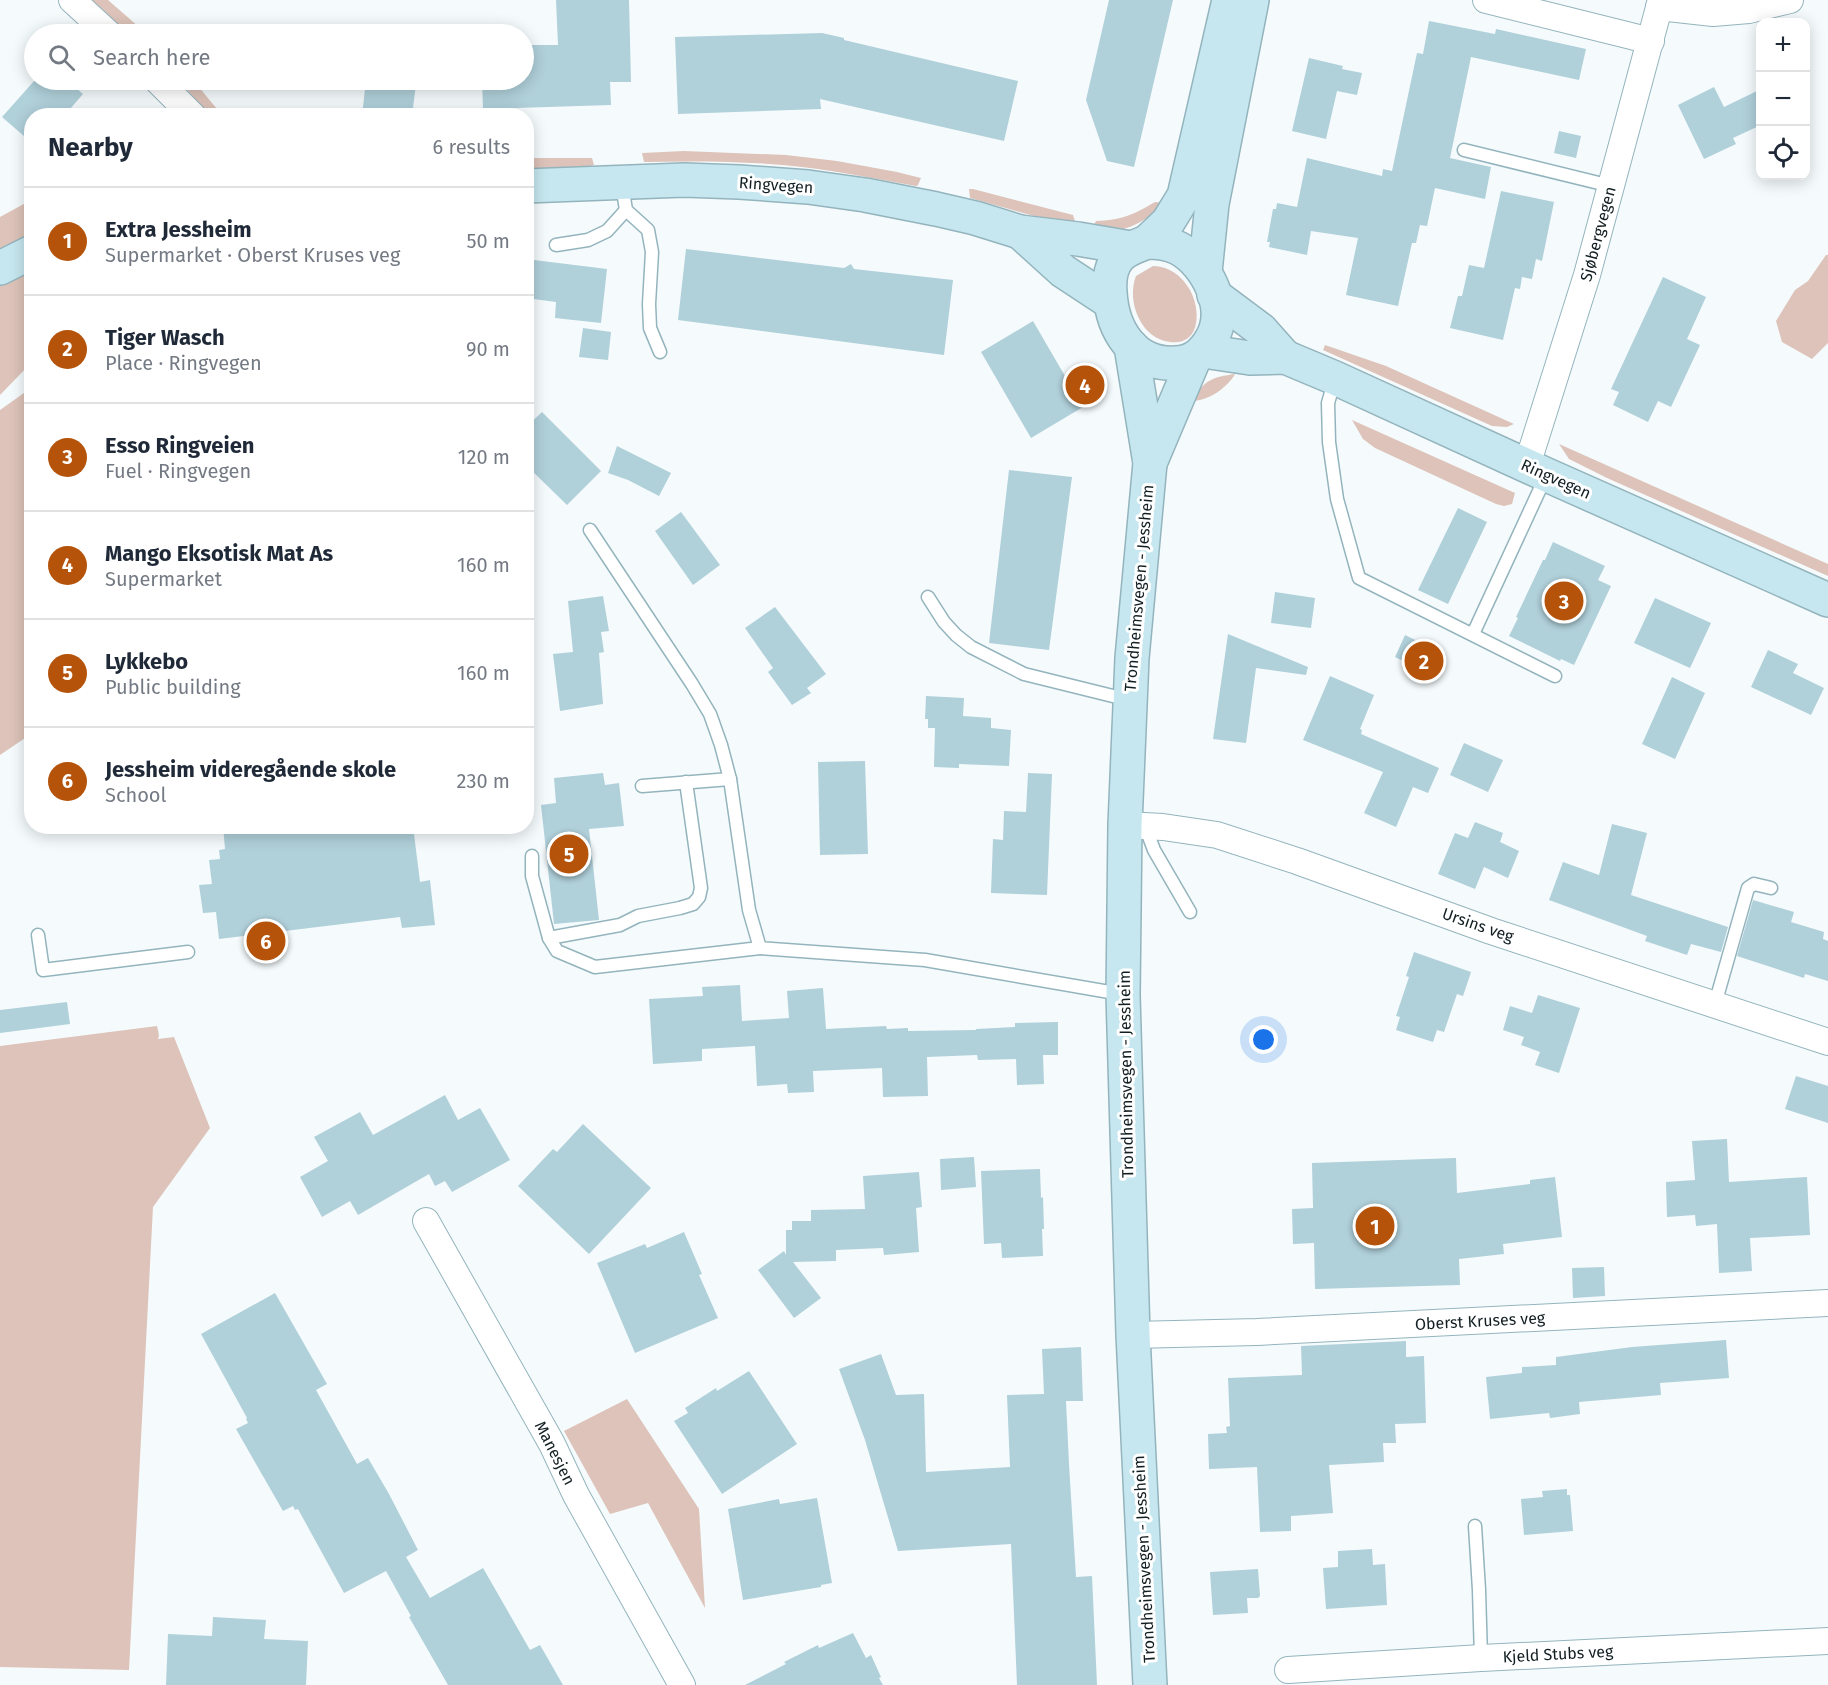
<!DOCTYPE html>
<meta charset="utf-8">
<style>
body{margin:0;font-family:"Fira Sans",sans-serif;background:#f6f6f7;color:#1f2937}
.controls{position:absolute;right:18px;top:18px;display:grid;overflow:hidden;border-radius:12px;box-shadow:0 3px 15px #0003}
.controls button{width:54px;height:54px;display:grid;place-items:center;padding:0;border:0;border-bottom:2px solid #e0e1e3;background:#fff;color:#1f2937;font:30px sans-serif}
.you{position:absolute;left:1264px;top:1040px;width:21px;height:21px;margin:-15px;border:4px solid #fff;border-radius:50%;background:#1a73e8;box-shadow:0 0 0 9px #1a73e833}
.badge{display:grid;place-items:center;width:39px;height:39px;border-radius:50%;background:#b45309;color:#fff;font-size:20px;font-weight:700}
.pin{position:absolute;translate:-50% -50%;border:3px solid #fff;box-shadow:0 2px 6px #0006}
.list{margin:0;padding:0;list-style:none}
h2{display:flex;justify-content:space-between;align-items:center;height:78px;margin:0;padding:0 24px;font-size:26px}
h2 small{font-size:20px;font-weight:400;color:#747a83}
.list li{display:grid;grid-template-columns:39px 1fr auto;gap:18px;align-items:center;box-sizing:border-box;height:108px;padding:0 24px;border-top:2px solid #e0e1e3}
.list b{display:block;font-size:22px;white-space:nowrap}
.list p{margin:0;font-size:20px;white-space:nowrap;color:#747a83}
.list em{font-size:20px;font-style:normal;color:#747a83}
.icon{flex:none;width:33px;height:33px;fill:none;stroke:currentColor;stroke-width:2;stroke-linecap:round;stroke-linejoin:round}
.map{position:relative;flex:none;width:1828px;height:1685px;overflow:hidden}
.search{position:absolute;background:#fff;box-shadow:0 3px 15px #0003;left:24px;top:24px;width:510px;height:66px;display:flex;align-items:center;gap:15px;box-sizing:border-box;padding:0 21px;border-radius:33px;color:#747a83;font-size:22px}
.panel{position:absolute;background:#fff;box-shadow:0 3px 15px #0003;left:24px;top:108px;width:510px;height:726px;border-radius:24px}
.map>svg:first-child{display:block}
.green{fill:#ddc3b9}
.building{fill:#b0d0da}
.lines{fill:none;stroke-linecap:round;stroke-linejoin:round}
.service-casing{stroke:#94b4bd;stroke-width:15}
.minor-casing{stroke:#94b4bd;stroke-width:28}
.secondary-casing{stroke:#94b4bd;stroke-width:36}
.service{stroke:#fff;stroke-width:12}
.minor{stroke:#fff;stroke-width:26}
.secondary{stroke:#c6e7ef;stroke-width:33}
.labels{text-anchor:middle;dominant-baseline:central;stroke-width:6;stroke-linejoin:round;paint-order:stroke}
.street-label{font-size:16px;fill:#121e21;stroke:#fff}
</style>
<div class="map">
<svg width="1828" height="1685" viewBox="0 0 1828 1685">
<rect width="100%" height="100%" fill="#f5fbfd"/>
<!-- green -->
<g class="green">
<path d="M 91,0 L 108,0 L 147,34 L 129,34 Z"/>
<path d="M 178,80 L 193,80 L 222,115 L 210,115 Z"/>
<path d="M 684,151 L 786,155 L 837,161 L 897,172 L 921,178 L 918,185 L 916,186 C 872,178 827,169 783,165 C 737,161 690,161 644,162 L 642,153 Z"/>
<path d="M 526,158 L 592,158 L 594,165 L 585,167 L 527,170 Z"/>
<path d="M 969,189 L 973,189 L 1073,215 L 1077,228 L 970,198 Z"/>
<path d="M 31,200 L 31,363 L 0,395 L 0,217 Z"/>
<path d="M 1155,202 L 1164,203 C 1141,226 1124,233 1091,231 L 1096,221 C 1122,220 1133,215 1155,202 Z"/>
<path d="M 1826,255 L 1828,255 L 1828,343 L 1812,359 L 1782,342 L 1776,321 L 1795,290 L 1808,281 Z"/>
<path d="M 1153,266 C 1169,266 1182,276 1190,290 C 1201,310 1201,346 1170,342 C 1141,339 1126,301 1136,276 Z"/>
<path d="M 1325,345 L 1386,366 L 1514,424 L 1507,427 L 1492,426 L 1323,350 Z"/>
<path d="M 1235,374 C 1228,387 1208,401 1193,401 C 1203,380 1213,377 1235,374 Z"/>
<path d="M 31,388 L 31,734 L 0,755 L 0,410 Z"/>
<path d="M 1352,420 L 1515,493 L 1512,504 L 1504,506 L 1496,504 L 1375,448 L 1363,439 Z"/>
<path d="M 1559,444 L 1828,564 L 1828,576 L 1607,478 L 1569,459 Z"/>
<path d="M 157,1026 L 159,1035 L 158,1039 L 174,1037 L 210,1128 L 153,1207 L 129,1670 L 0,1667 L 0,1046 Z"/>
<path d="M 627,1399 L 699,1509 L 705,1608 L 648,1503 L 610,1514 L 564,1431 Z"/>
</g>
<!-- building -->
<g class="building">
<path d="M 556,0 L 629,0 L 631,82 L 610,82 L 611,105 L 483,109 L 482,80 L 524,80 L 524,45 L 558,45 Z"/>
<path d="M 1109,0 L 1173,0 L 1134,167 L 1107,161 L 1086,100 Z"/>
<path d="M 1429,21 L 1495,34 L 1496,29 L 1586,49 L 1579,80 L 1471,57 L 1450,158 L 1491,167 L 1485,199 L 1435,188 L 1427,226 L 1420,225 L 1416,243 L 1412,243 L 1398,306 L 1346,295 L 1358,238 L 1311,231 L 1307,255 L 1269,247 L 1270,242 L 1267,242 L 1273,209 L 1276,209 L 1277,203 L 1297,207 L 1307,158 L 1382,176 L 1383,169 L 1392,171 L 1417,53 L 1423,54 Z"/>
<path d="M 822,33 L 844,38 L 844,40 L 1018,81 L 1004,141 L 820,99 L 821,109 L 678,114 L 675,37 Z"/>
<path d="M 1309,58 L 1343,66 L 1342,69 L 1362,73 L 1357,95 L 1337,91 L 1326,139 L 1292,131 Z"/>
<path d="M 35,80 L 66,80 L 83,94 L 64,116 L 32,116 L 32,143 L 2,117 Z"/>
<path d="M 366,80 L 403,80 L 403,82 L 416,84 L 412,116 L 362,116 Z"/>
<path d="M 1714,87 L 1724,107 L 1761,89 L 1761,125 L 1733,138 L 1736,144 L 1704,159 L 1678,105 Z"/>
<path d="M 1559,131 L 1581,136 L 1576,158 L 1554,153 Z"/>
<path d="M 1501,191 L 1554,202 L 1542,261 L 1536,259 L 1532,279 L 1522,277 L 1520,289 L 1515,288 L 1503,340 L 1450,328 L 1458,296 L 1462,296 L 1469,265 L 1484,268 Z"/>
<path d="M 686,249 L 844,268 L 851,264 L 854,269 L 953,280 L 944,355 L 678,320 Z"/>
<path d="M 526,259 L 607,269 L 601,323 L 555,318 L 556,302 L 526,298 Z"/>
<path d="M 1663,277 L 1706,297 L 1687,339 L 1700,345 L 1671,407 L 1658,401 L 1648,422 L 1613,405 L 1619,392 L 1611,389 Z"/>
<path d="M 1033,321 L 1083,407 L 1031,438 L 981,352 Z"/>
<path d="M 583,328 L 611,332 L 608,360 L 579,357 Z"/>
<path d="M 542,412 L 601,471 L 567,505 L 526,465 L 526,427 Z"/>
<path d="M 617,446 L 671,473 L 659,496 L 628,480 L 608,473 Z"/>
<path d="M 1009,470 L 1072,477 L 1049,650 L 989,643 Z"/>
<path d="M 1458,508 L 1487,522 L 1448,604 L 1418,590 Z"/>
<path d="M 681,512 L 720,565 L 693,585 L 655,531 Z"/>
<path d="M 1553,542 L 1605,566 L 1598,580 L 1611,586 L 1574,665 L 1561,659 L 1560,661 L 1509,636 L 1518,618 L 1516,617 L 1543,560 L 1545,560 Z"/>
<path d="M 1275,592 L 1315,598 L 1311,628 L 1271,623 Z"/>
<path d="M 603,596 L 609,631 L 601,632 L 604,652 L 599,653 L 603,704 L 560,711 L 553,654 L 573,652 L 568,601 Z"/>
<path d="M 1655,598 L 1711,623 L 1690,668 L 1634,643 Z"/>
<path d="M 775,607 L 826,674 L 807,688 L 811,693 L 792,705 L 768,672 L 773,668 L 745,628 Z"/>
<path d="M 1228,634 L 1308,667 L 1306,675 L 1256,668 L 1246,743 L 1213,739 Z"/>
<path d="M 1405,635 L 1446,655 L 1436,677 L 1395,657 Z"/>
<path d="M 1768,650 L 1798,664 L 1793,673 L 1824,688 L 1811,715 L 1751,687 Z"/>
<path d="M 1330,676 L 1374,695 L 1360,729 L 1362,730 L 1361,734 L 1439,768 L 1428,793 L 1413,787 L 1396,827 L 1364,813 L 1383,772 L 1303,740 Z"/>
<path d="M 1672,677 L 1705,693 L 1675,759 L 1642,744 Z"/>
<path d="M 926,696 L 964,698 L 963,716 L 991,718 L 991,728 L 1011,730 L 1009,766 L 959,764 L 959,768 L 934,767 L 935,728 L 928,728 L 928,719 L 925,719 Z"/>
<path d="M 1464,743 L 1503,760 L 1488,792 L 1450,775 Z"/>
<path d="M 865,761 L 868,854 L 820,855 L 818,762 Z"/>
<path d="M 603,773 L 605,785 L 619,783 L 624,826 L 589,829 L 599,920 L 554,924 L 541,805 L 556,803 L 554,778 Z"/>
<path d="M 1028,773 L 1052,774 L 1047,895 L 991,893 L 993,839 L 1003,840 L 1004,811 L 1026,812 Z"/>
<path d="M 1475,822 L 1503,833 L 1500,842 L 1519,851 L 1508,878 L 1484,867 L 1475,889 L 1438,874 L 1455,833 L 1468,838 Z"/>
<path d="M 1612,824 L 1647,833 L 1631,895 L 1728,927 L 1721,952 L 1691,944 L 1687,955 L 1645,941 L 1647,936 L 1549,900 L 1563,862 L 1599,875 Z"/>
<path d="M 223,826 L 413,826 L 420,882 L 430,880 L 435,925 L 402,928 L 400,917 L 219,939 L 216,912 L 203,913 L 199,885 L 212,884 L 209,860 L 220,859 L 219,850 L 225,849 Z"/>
<path d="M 1753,900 L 1794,912 L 1791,922 L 1824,932 L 1823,939 L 1828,941 L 1828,981 L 1805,974 L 1804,978 L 1737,956 Z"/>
<path d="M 1414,952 L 1471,972 L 1463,996 L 1457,994 L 1444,1032 L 1437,1030 L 1433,1042 L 1396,1030 L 1400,1017 L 1396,1016 L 1409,977 L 1406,976 Z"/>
<path d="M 740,985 L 742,1021 L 789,1018 L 787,991 L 823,988 L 826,1029 L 886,1026 L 887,1029 L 908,1028 L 908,1031 L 976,1030 L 976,1029 L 1015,1027 L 1015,1023 L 1058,1022 L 1058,1055 L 1043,1055 L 1044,1084 L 1017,1085 L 1016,1059 L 978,1060 L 977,1055 L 927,1057 L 928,1096 L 883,1097 L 882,1068 L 813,1071 L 814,1092 L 788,1093 L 787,1084 L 757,1086 L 755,1046 L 702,1049 L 702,1061 L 653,1064 L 649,999 L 703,996 L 702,987 Z"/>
<path d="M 1538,995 L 1580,1008 L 1559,1073 L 1535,1065 L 1540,1052 L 1521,1045 L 1524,1037 L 1503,1030 L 1510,1006 L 1532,1013 Z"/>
<path d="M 67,1002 L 70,1024 L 0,1033 L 0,1010 Z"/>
<path d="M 1796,1076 L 1828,1086 L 1828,1123 L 1785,1109 Z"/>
<path d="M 445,1095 L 458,1120 L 480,1108 L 510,1160 L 452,1192 L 445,1181 L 435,1186 L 429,1174 L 358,1215 L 350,1201 L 322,1217 L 300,1177 L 328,1161 L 314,1137 L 360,1112 L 373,1135 Z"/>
<path d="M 583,1124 L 651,1188 L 589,1254 L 518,1186 L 553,1149 L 557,1152 Z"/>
<path d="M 1727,1139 L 1729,1182 L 1807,1177 L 1810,1235 L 1750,1238 L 1752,1271 L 1719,1273 L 1717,1224 L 1696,1226 L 1695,1215 L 1667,1217 L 1666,1182 L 1695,1180 L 1692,1141 Z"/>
<path d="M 974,1157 L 976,1187 L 941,1190 L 940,1159 Z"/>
<path d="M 1456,1158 L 1457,1193 L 1530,1184 L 1530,1180 L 1555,1177 L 1562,1237 L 1503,1244 L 1504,1254 L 1459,1259 L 1460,1285 L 1315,1289 L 1314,1243 L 1293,1244 L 1292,1209 L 1313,1208 L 1312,1163 Z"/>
<path d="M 1040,1169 L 1041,1198 L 1043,1197 L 1044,1229 L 1042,1229 L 1043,1256 L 1002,1258 L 1001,1243 L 984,1244 L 981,1171 Z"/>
<path d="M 919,1172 L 922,1207 L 916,1208 L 919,1252 L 884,1255 L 883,1248 L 836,1250 L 836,1261 L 793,1262 L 821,1298 L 794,1318 L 758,1270 L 784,1251 L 786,1255 L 786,1230 L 792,1230 L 792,1221 L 811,1221 L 811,1210 L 865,1209 L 863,1176 Z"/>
<path d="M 684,1232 L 702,1274 L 699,1275 L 718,1318 L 635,1353 L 597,1263 L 645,1244 L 647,1248 Z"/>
<path d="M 1604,1267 L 1605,1296 L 1573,1298 L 1572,1268 Z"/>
<path d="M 275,1293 L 327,1384 L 316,1390 L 357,1464 L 368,1458 L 389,1494 L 418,1550 L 406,1557 L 430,1598 L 483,1568 L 530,1650 L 540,1645 L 563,1685 L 448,1685 L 409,1617 L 411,1616 L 386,1571 L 344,1593 L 298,1509 L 295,1510 L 293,1506 L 283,1511 L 236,1429 L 248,1423 L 246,1419 L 247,1418 L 201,1334 Z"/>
<path d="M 1726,1340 L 1729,1378 L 1660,1383 L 1661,1395 L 1579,1402 L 1580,1414 L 1550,1418 L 1549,1413 L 1490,1419 L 1486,1377 L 1522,1373 L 1522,1367 L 1556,1365 L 1556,1357 L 1632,1347 Z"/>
<path d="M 1406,1341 L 1406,1357 L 1424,1356 L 1426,1423 L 1395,1424 L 1396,1443 L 1383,1443 L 1384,1462 L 1329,1465 L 1333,1513 L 1291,1516 L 1291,1531 L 1260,1532 L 1257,1467 L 1209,1469 L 1208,1434 L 1227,1433 L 1226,1427 L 1230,1426 L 1228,1378 L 1302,1375 L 1301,1346 Z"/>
<path d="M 1081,1347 L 1083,1401 L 1066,1401 L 1069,1464 L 1076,1577 L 1092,1576 L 1097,1685 L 1017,1685 L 1011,1544 L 898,1551 L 865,1440 L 839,1369 L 881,1354 L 896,1395 L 924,1394 L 926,1472 L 1010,1467 L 1007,1395 L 1044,1394 L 1042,1349 Z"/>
<path d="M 749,1371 L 797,1444 L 722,1494 L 674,1421 L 688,1413 L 685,1408 L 716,1388 L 717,1391 Z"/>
<path d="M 1567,1489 L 1567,1495 L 1570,1495 L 1573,1531 L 1524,1535 L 1521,1499 L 1543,1497 L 1542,1491 Z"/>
<path d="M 817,1498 L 832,1583 L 821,1585 L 821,1587 L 743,1600 L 728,1509 L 779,1499 L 780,1504 Z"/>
<path d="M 1372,1549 L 1373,1565 L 1385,1564 L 1387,1605 L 1326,1609 L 1323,1568 L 1338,1567 L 1338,1551 Z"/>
<path d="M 1258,1569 L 1260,1596 L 1258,1598 L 1247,1598 L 1248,1613 L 1213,1615 L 1210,1572 Z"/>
<path d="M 213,1617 L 266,1620 L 264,1639 L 308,1641 L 306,1685 L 166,1685 L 168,1634 L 212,1636 Z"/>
<path d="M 853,1633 L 866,1658 L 871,1655 L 881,1677 L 879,1678 L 883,1685 L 745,1685 L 786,1664 L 784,1662 L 818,1645 L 819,1648 Z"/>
</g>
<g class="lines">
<defs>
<g id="service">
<path d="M 1464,150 L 1611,186"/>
<path d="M 622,185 L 626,210 L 648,230 L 652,252 L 649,304 L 650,328 L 660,352"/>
<path d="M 556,245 L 588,240 L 607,231 L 626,210"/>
<path d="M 1335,379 L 1328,403 L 1329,442 L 1337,499 L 1359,578 L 1555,676"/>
<path d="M 590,530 L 692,684 L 710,714 L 721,745 L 730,779 L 749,910 L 760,948 L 925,960 L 1121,994"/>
<path d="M 928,597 L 944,622 L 956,635 L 971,647 L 1024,674 L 1129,700"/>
<path d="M 1473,634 L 1546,476"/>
<path d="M 642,786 L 730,779"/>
<path d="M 1145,826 L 1154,850 L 1190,912"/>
<path d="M 532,856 L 532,876 L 549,938 L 557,951 L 595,967 L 760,948"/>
<path d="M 38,935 L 43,970 L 188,952"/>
<path d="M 549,938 L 620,925 L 638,916 L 680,908 L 693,904 L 699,897 L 701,888 L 686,782"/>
<path d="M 1715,1004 L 1748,888 L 1754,884 L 1771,888"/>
<path d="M 1475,1526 L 1479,1590 L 1481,1658"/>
</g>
<g id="minor">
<path d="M 72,0 L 109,34"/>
<path d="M 1486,0 L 1651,41"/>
<path d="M 1659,7 L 1713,13 L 1749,10 L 1790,0"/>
<path d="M 157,80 L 193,116"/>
<path d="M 1527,465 L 1587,275 L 1661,0"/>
<path d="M 1125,825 L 1163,827 L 1217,835 L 1297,861 L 1491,931 L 1828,1042"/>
<path d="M 426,1221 L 552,1444 L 576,1495 L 682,1685"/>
<path d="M 1133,1335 L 1257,1332 L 1828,1303"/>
<path d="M 1288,1670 L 1481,1658 L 1828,1641"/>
</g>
<g id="secondary">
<path d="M 526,186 L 684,180 L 739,182 L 808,187 L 865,195 L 936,209 L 975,218 L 1020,232 L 1078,239 L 1131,248"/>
<path d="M 1020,232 L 1063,271 L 1110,302"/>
<path d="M 1147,242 C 1159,242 1168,243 1178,248 C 1207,263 1229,308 1212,338 C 1204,353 1193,362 1176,363 C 1134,366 1112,330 1110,292 C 1109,280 1111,266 1119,257 C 1126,249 1137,246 1147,242 Z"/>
<path d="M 1147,242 L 1168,222 L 1184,196 L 1229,0"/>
<path d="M 0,268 L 32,252"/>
<path d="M 1205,272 L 1212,204 L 1252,0"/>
<path d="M 1214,295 L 1261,330 L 1285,357"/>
<path d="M 1131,346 L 1150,463 L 1132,658 L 1125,825 L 1123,995 L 1133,1335 L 1150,1685"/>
<path d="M 1203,351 L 1250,358 L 1285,357 L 1335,378 L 1547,475 L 1828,600"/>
<path d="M 1150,463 L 1194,359"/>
</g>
</defs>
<!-- service casing -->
<use href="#service" class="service-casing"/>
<!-- minor casing -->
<use href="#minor" class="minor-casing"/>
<!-- secondary casing -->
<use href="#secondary" class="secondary-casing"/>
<!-- service -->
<use href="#service" class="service"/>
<!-- minor -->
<use href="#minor" class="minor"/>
<!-- secondary -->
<use href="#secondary" class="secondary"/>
</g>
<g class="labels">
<!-- street labels -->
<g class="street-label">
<text transform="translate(776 185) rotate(4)">Ringvegen</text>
<text transform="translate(1598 234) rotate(-75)">Sjøbergvegen</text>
<text transform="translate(1556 479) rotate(24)">Ringvegen</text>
<text transform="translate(1139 588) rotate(-85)">Trondheimsvegen - Jessheim</text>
<text transform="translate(1478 925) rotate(19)">Ursins veg</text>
<text transform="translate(1126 1074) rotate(-91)">Trondheimsvegen - Jessheim</text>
<text transform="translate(1480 1321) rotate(-3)">Oberst Kruses veg</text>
<text transform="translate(555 1453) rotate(63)">Manesjen</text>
<text transform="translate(1144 1559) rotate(-93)">Trondheimsvegen - Jessheim</text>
<text transform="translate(1558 1654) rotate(-3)">Kjeld Stubs veg</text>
</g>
</g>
</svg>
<div class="controls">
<button>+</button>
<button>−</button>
<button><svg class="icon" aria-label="locate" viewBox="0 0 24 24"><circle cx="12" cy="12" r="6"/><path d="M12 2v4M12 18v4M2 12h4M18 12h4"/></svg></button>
</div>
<div class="you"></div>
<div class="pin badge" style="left:1375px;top:1226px">1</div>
<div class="pin badge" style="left:1424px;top:661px">2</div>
<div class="pin badge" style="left:1564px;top:601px">3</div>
<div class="pin badge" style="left:1085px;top:385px">4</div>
<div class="pin badge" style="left:569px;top:854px">5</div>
<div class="pin badge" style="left:266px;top:941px">6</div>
<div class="search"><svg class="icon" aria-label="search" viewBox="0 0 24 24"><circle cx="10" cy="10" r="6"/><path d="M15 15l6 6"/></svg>Search here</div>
<section class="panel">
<h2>Nearby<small>6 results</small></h2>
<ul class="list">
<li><span class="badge">1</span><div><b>Extra Jessheim</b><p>Supermarket · Oberst Kruses veg</p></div><em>50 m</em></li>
<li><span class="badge">2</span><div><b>Tiger Wasch</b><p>Place · Ringvegen</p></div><em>90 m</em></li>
<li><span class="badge">3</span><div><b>Esso Ringveien</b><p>Fuel · Ringvegen</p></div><em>120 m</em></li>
<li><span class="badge">4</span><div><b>Mango Eksotisk Mat As</b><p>Supermarket</p></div><em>160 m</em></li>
<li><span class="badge">5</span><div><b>Lykkebo</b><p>Public building</p></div><em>160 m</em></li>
<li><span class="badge">6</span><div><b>Jessheim videregående skole</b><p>School</p></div><em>230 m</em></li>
</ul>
</section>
</div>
